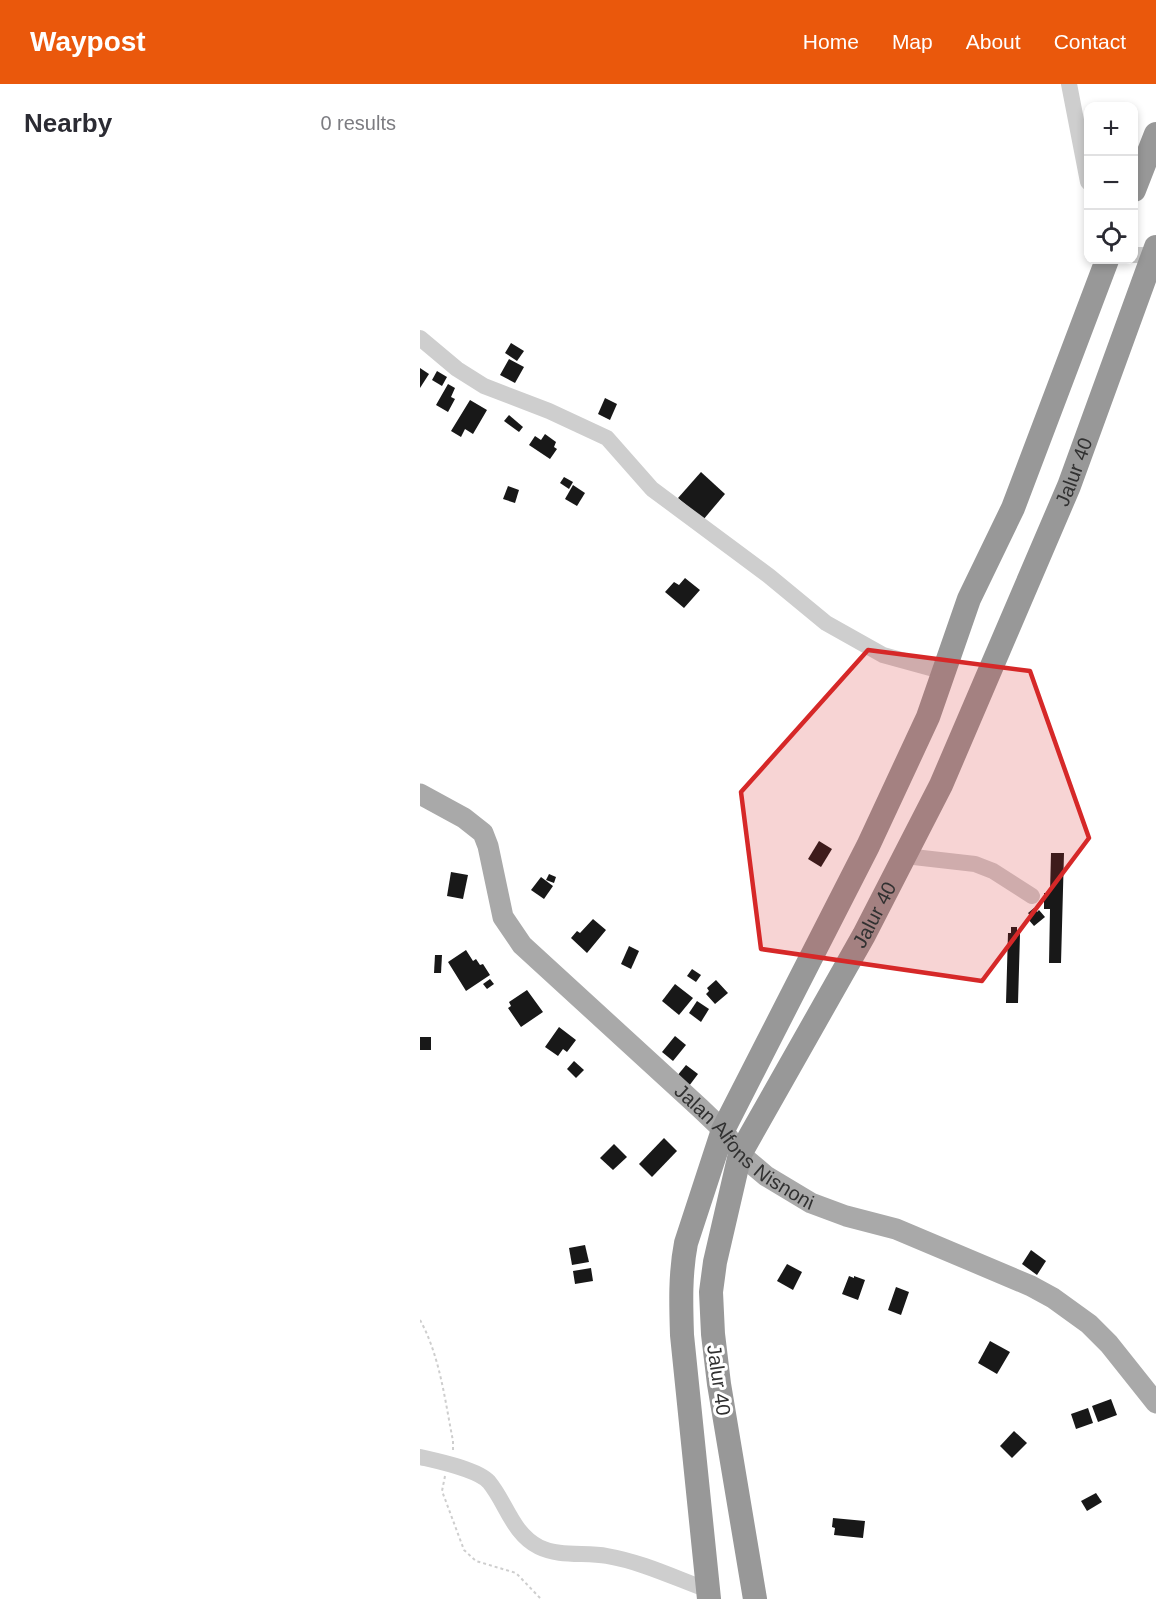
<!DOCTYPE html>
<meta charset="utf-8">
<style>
body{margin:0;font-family:Arial,sans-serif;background:#f2f2f3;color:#2b2b33}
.controls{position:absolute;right:18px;top:18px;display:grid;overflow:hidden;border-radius:12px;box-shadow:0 3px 9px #0003}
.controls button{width:54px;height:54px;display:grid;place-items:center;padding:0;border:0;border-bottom:2px solid #e1e1e2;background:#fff;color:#2b2b33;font:30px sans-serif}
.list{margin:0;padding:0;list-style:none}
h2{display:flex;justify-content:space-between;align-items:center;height:78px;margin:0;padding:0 24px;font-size:26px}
h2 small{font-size:20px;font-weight:400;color:#7c7c81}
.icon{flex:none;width:33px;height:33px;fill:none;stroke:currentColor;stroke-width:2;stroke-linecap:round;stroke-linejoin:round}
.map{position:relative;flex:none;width:736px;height:1515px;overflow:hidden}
header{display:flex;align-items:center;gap:36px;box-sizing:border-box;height:84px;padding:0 30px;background:#ea580c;color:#fff}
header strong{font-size:28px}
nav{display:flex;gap:33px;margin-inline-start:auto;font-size:21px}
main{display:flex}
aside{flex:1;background:#fff}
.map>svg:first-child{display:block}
.building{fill:#181818}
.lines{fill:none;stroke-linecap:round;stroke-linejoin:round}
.path{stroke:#cecece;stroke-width:2;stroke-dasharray:3 3;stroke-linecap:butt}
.minor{stroke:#cecece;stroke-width:16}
.major{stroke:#a9a9a9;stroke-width:21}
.highway{stroke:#989898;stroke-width:24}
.marked{fill:#d62828;fill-opacity:0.2;stroke:#d62828;stroke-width:4.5;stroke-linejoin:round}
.labels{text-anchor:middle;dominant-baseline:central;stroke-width:6;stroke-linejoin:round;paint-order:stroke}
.street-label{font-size:20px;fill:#313131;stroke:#fff}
</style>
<header>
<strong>Waypost</strong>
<nav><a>Home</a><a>Map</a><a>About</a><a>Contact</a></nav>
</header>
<main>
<aside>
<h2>Nearby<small>0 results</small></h2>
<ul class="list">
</ul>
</aside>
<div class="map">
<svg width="736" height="1515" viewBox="0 0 736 1515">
<rect width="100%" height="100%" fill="#fff"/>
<!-- building -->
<g class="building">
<path d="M 91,259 L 104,267 L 97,277 L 85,269 Z"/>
<path d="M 89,275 L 104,283 L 95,299 L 80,291 Z"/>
<path d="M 0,284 L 9,290 L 0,304 Z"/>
<path d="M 17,287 L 27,293 L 22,302 L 12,296 Z"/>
<path d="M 28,300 L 35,304 L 31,313 L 35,315 L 28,328 L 16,321 Z"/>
<path d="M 185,314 L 197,320 L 190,336 L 178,330 Z"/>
<path d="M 50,316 L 67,326 L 53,350 L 45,345 L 41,353 L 31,347 Z"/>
<path d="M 89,331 L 103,343 L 99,348 L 84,337 Z"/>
<path d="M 125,350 L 136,358 L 134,363 L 137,365 L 130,375 L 109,361 L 115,352 L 121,356 Z"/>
<path d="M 281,388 L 305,410 L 283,436 L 258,414 Z"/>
<path d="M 144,393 L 153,398 L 149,405 L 140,399 Z"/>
<path d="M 153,401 L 165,409 L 157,422 L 145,415 Z"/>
<path d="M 88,402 L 99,406 L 95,419 L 83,415 Z"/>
<path d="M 265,494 L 280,506 L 264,524 L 245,508 L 254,498 L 259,501 Z"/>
<path d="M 399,757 L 412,765 L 401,783 L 388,775 Z"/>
<path d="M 631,769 L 644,769 L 641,879 L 629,879 L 630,825 L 624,825 L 624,809 L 630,809 Z"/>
<path d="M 31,788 L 48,791 L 43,815 L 27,812 Z"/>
<path d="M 129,790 L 136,793 L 134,799 L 126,796 Z"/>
<path d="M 121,793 L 133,802 L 124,815 L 111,806 Z"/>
<path d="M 614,824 L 617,828 L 619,826 L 625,833 L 614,842 L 608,835 L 611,833 L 608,829 Z"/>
<path d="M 173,835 L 186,846 L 167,869 L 151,854 L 157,847 L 160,849 Z"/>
<path d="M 591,843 L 597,843 L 597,850 L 600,850 L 598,919 L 586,919 L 588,849 L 591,849 Z"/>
<path d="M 209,862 L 219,867 L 211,885 L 201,880 Z"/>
<path d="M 46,866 L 53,877 L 56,875 L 60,881 L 63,880 L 70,891 L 46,907 L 28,878 Z"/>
<path d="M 15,871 L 22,871 L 21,889 L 14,889 Z"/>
<path d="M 272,885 L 281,891 L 276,898 L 267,892 Z"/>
<path d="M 70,895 L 74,900 L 67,905 L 63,900 Z"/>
<path d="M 296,896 L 308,909 L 295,920 L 286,910 L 289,907 L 287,904 Z"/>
<path d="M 255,900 L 273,914 L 259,931 L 242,917 Z"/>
<path d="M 107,906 L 123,928 L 101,943 L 88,924 L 91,922 L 89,918 Z"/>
<path d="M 277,917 L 289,925 L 281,938 L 269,929 Z"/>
<path d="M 139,943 L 156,956 L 147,968 L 143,965 L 138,972 L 125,963 Z"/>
<path d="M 255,952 L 266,961 L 253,977 L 242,968 Z"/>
<rect x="0" y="953" width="11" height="13"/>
<path d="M 154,977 L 164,986 L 156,994 L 147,985 Z"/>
<path d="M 266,981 L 278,990 L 269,1002 L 257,992 Z"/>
<path d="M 244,1054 L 257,1067 L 232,1093 L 219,1080 Z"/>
<path d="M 194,1060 L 207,1073 L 193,1086 L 180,1074 Z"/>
<path d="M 165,1161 L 169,1178 L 152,1181 L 149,1164 Z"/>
<path d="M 611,1166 L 626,1177 L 617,1191 L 602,1180 Z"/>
<path d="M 367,1180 L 382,1188 L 373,1206 L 357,1197 Z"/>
<path d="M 171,1184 L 173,1197 L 155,1200 L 153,1187 Z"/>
<path d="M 429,1192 L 434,1194 L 434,1192 L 445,1196 L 438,1216 L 422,1210 Z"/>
<path d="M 476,1203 L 489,1208 L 481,1231 L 468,1226 Z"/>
<path d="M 570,1257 L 590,1268 L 577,1290 L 558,1279 Z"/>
<path d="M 691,1315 L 697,1331 L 678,1338 L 672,1322 Z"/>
<path d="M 668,1324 L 673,1339 L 656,1345 L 651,1330 Z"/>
<path d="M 594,1347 L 607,1359 L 592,1374 L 580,1362 Z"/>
<path d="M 676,1409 L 682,1418 L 667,1427 L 661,1417 Z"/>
<path d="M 413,1434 L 445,1437 L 443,1454 L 414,1451 L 415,1444 L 412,1443 Z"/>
</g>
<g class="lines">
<!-- path -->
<g class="path">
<path d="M 0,1236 C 20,1272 25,1317 33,1357 L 33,1366"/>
<path d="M 25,1392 L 22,1407 L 44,1466 L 56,1477 L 96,1489 L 121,1515"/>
</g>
<!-- minor -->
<g class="minor">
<path d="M 649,0 L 668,98"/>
<path d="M 714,171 L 736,171"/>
<path d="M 0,254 L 37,285 L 64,302 L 129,327 L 187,354 L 232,405 L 349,492 L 406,539 L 463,571 L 525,588"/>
<path d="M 485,772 L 555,780 L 573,787 L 612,812"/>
<path d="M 0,1373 C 17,1377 57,1385 69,1398 C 87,1420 92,1449 119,1463 C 139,1473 166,1468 187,1472 C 222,1478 255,1494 288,1506"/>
</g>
<!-- major -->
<path class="major" id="s1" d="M 0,710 L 44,734 L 63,749 L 68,762 L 83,833 L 102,861 L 280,1024 L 303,1046 L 320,1070 L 346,1092 L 391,1119 L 426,1132 L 476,1145 L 611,1202 L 633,1214 L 669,1240 L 689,1260 L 736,1319"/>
<!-- highway -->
<g class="highway">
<path d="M 714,106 L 736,50"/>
<path d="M 289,1515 L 262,1251 C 261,1220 260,1190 266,1159 L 303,1046 L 448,762 L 508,633 L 549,515 L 593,424 L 687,176"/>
<path id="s2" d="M 335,1515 L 299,1300 L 293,1250 L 291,1208 L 295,1178 L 320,1070 L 444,851 L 521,701 L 649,402 L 736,163"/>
</g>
</g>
<!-- marked area -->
<path class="marked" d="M 448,566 L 610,587 L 669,754 L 562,897 L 341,865 L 321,708 Z"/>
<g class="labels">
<!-- street labels -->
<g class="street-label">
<text stroke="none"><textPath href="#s2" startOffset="1212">Jalur 40</textPath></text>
<text stroke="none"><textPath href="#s2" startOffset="726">Jalur 40</textPath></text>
<text stroke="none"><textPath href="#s1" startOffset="496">Jalan Alfons Nisnoni</textPath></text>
<text transform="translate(299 1296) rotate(82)">Jalur 40</text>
</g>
</g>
</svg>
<div class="controls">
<button>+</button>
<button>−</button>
<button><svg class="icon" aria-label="locate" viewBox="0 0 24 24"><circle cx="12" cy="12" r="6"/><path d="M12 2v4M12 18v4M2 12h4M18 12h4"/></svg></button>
</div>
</div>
</main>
